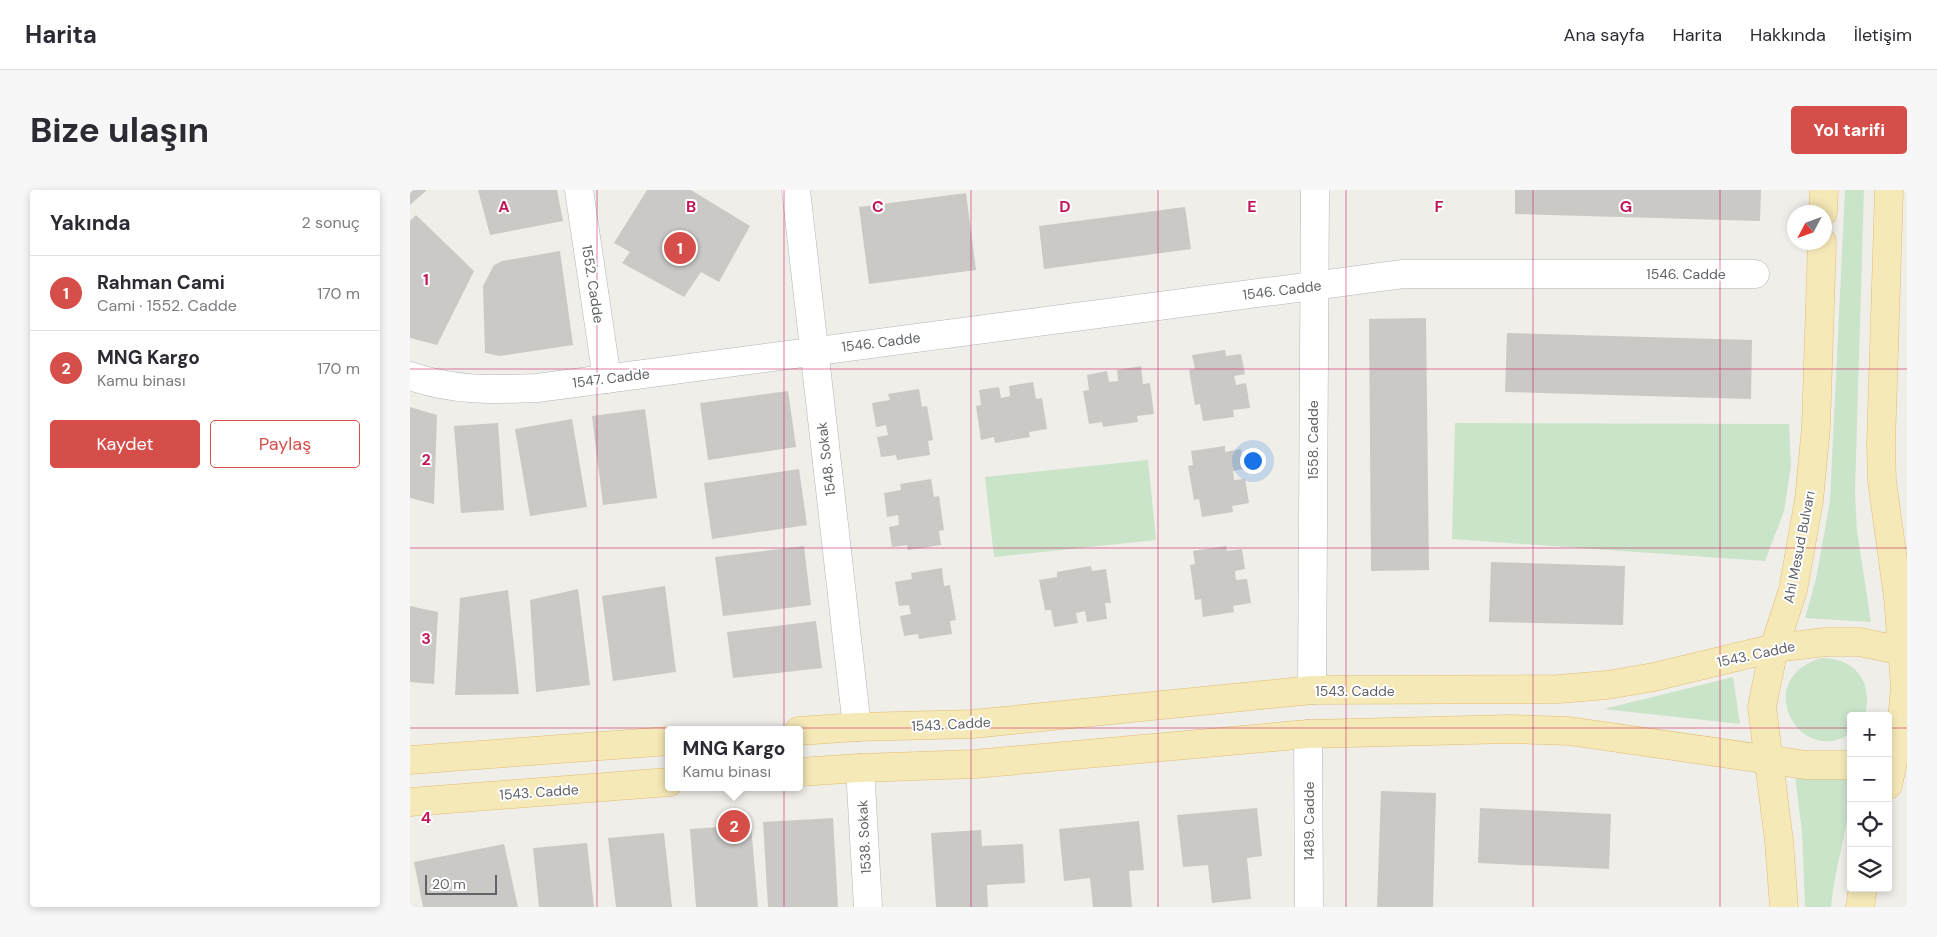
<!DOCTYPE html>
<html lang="tr">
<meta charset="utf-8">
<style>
body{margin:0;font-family:"DM Sans",sans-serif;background:#f7f7f7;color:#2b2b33}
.controls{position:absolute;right:15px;bottom:15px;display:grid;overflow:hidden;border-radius:5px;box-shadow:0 2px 8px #0003}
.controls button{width:45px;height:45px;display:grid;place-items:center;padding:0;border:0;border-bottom:1px solid #e1e1e2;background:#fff;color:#2b2b33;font:25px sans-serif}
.compass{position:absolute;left:1377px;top:15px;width:45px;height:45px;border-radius:50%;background:#fff;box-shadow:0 2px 8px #0003;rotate:229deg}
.scale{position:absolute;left:15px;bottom:12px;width:72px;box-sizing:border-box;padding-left:5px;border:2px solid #606367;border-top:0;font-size:14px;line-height:18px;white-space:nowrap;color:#606367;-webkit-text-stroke:4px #fff;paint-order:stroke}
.you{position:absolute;left:842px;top:270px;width:18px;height:18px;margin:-12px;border:4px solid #fff;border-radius:50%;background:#1a73e8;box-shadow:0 0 0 8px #1a73e833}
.badge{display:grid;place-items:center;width:32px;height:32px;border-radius:50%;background:#d54e4a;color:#fff;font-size:16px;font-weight:700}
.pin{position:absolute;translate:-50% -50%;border:2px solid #fff;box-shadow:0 1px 5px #0006}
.popup{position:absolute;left:255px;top:536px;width:138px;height:65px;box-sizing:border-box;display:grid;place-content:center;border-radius:5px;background:#fff;filter:drop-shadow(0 1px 4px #0005);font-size:16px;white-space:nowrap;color:#7c7c81}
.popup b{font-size:19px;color:#2b2b33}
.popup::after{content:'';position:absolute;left:50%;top:100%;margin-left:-10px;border:10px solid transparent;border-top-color:#fff}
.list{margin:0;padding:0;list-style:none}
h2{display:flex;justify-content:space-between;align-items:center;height:65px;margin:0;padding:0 20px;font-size:21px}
h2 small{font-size:16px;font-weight:400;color:#7c7c81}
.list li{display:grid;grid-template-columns:32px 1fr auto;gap:15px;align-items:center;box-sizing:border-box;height:75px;padding:0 20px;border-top:1px solid #e1e1e2}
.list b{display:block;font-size:19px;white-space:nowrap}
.list p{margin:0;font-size:16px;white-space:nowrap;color:#7c7c81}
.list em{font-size:16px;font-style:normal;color:#7c7c81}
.actions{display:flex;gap:10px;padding:15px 20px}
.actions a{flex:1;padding:11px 0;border:1px solid #d54e4a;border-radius:5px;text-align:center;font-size:18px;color:#d54e4a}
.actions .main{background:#d54e4a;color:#fff}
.icon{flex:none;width:28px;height:28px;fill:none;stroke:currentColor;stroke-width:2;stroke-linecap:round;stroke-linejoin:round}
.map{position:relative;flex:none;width:1497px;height:717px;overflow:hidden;border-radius:5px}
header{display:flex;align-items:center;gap:30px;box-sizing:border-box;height:70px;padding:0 25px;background:#fff;border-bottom:1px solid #e1e1e2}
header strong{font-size:24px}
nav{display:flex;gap:28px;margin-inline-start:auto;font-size:18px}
.intro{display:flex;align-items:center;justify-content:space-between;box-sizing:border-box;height:120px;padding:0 30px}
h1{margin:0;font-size:35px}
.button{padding:12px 22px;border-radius:5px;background:#d54e4a;color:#fff;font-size:18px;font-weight:700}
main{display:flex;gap:30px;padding:0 30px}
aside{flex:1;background:#fff;border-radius:5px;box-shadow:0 2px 8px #0003}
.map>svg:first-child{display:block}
.green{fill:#cae4c9}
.building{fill:#cbc9c5}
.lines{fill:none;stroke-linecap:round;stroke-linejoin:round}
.minor-casing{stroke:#b4b5b9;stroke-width:29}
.major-casing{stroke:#e1bd71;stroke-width:29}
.minor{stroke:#fff;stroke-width:28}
.major{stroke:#f6e9b8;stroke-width:28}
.grid{fill:none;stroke:#c2185b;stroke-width:1;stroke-opacity:0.55}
.labels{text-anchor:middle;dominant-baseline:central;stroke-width:4;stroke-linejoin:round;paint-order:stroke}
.street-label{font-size:14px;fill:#606367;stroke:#fff}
.grid-label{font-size:16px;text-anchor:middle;font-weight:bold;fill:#c2185b;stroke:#fff;stroke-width:4;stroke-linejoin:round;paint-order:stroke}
</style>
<header>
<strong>Harita</strong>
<nav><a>Ana sayfa</a><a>Harita</a><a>Hakkında</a><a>İletişim</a></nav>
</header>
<div class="intro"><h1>Bize ulaşın</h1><a class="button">Yol tarifi</a></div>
<main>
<aside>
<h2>Yakında<small>2 sonuç</small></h2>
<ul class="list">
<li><span class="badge">1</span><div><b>Rahman Cami</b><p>Cami · 1552. Cadde</p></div><em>170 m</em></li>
<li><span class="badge">2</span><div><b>MNG Kargo</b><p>Kamu binası</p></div><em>170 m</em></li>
</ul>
<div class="actions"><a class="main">Kaydet</a><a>Paylaş</a></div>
</aside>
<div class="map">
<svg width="1497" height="717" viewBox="0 0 1497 717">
<rect width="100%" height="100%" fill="#f0eee9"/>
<!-- green -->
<g class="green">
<path d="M 1435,0 L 1454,0 L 1445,301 L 1447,341 L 1461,432 L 1395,428 L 1406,389 L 1420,311 Z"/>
<path d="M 1045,233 L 1379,234 L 1381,276 L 1374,321 L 1355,371 L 1042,349 Z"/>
<path d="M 738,270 L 746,350 L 584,367 L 575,287 Z"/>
<path d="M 1412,468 C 1447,469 1463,492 1455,526 L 1441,526 L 1441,543 C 1389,579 1340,488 1412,468 Z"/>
<path d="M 1323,487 L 1330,534 L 1194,519 Z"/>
<path d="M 1385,585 L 1441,589 C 1441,632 1425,674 1421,717 L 1395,717 L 1392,642 Z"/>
</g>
<!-- building -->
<g class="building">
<path d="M 0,0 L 17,0 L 0,15 Z"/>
<path d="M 68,0 L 147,0 L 153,31 L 80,45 Z"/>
<path d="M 237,0 L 281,0 L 340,36 L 309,92 L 291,82 L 274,107 L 212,73 L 220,62 L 204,53 Z"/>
<path d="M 1105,0 L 1351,0 L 1350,31 L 1105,24 Z"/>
<path d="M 556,3 L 566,80 L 459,94 L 449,17 Z"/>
<path d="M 775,17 L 781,59 L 634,79 L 629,36 Z"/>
<path d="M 6,25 L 64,81 L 27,155 L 0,148 L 0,31 Z"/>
<path d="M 150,61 L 163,155 L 90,166 L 75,163 L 73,96 L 84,75 L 92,71 Z"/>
<path d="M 1016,128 L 1019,380 L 961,381 L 959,129 Z"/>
<path d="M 1097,143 L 1342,150 L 1341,209 L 1095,202 Z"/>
<path d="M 815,160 L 816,166 L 831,164 L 835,184 L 824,186 L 826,195 L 836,193 L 840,218 L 823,220 L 824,227 L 793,231 L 790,214 L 785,215 L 779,180 L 785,179 L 782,165 Z"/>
<path d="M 731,176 L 733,194 L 740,193 L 744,224 L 727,226 L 728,232 L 693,237 L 692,232 L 679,234 L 673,201 L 679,200 L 677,185 L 697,181 L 699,192 L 708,191 L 707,180 Z"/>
<path d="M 623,192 L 626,209 L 632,208 L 637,239 L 619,242 L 620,247 L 585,253 L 584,247 L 571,250 L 566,216 L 571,215 L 569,200 L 589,197 L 591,208 L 600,206 L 599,196 Z"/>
<path d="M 509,199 L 512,217 L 517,216 L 523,250 L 518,251 L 520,265 L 487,270 L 486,265 L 471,267 L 467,247 L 478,245 L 476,235 L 466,237 L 462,213 L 480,210 L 478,204 Z"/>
<path d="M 378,201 L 386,257 L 298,270 L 290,213 Z"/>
<path d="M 0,217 L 27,225 L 24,314 L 0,308 Z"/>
<path d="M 235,219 L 247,308 L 193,315 L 182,226 Z"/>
<path d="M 162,229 L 177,317 L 120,326 L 105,239 Z"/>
<path d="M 88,233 L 94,320 L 51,323 L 44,236 Z"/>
<path d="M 815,256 L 815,262 L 831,259 L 834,279 L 823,281 L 824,290 L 835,289 L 839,313 L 822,316 L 823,322 L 792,327 L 789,309 L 784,310 L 778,276 L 783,275 L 781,261 Z"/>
<path d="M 389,279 L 397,335 L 302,349 L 294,293 Z"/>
<path d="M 521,289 L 524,307 L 529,306 L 534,340 L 529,341 L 531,355 L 498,360 L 497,355 L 482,357 L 479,337 L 489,335 L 488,325 L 477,327 L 474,303 L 491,300 L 490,294 Z"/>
<path d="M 394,356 L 401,415 L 313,426 L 305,367 Z"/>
<path d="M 816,356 L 817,361 L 832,359 L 835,379 L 825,381 L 826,390 L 837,389 L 841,413 L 823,416 L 824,422 L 793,427 L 791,409 L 785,410 L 780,375 L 785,374 L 783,361 Z"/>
<path d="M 1081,372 L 1215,376 L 1213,435 L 1079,432 Z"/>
<path d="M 681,376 L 682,381 L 696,379 L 701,413 L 695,413 L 697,429 L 677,432 L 675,421 L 666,423 L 668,433 L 644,437 L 641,420 L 635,420 L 629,390 L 647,387 L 647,382 Z"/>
<path d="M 532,378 L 534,396 L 540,395 L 546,430 L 540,431 L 542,444 L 509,449 L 508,444 L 494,446 L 490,426 L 501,424 L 499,415 L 489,416 L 485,392 L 502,389 L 501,383 Z"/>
<path d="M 255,396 L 266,482 L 203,491 L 192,406 Z"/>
<path d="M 168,399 L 180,495 L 126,502 L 120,410 Z"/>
<path d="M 98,400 L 109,504 L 45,505 L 50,408 Z"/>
<path d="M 0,416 L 28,422 L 24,494 L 0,492 Z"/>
<path d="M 406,431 L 412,478 L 323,488 L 317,442 Z"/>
<path d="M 971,601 L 1026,603 L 1023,717 L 967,717 Z"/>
<path d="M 847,618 L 852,666 L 837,668 L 841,709 L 802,713 L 798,675 L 773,677 L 767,625 Z"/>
<path d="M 1070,618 L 1201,624 L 1199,679 L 1068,673 Z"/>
<path d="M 423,628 L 428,717 L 358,717 L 353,632 Z"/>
<path d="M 729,631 L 734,680 L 719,681 L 722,717 L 683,717 L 680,688 L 654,691 L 649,639 Z"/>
<path d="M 341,635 L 348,717 L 286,717 L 280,639 Z"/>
<path d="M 571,640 L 572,656 L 613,654 L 615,693 L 577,695 L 578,717 L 526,717 L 521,643 Z"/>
<path d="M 254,643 L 262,717 L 206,717 L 198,648 Z"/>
<path d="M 177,653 L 184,717 L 129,717 L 123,658 Z"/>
<path d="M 94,654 L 108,717 L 13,717 L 4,672 Z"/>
</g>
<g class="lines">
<defs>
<g id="minor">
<path d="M 169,0 L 197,189"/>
<path d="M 386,0 L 447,537"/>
<path d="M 0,186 C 45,201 80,200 127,198 L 993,84 L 1345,84"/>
<path d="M 902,500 L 905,0"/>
<path d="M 898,544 L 899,717"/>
<path d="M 450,578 L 458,717"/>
</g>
<g id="major">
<path d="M 1413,22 L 1414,0"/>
<path d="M 389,541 L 447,537 L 563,534 L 902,500 L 1149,499 L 1197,495 L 1244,487 L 1364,458 L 1416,452 L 1450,452 L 1497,462"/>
<path d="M 0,570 L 259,551"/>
<path d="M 389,582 L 450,578 L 565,574 L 898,544 L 1101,539 L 1159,541 L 1396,575 L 1441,575"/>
<path d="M 1478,595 L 1492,530 L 1495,497 L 1488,407 L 1472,291 L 1471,255 L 1479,0"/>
<path d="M 0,612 L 259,592"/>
<path d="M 1374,717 L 1369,651 L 1352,517 L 1364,458 L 1383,400 L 1399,310 L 1406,237 L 1412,52"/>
<path d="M 1450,717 L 1453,698"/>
</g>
</defs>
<!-- minor casing -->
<use href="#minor" class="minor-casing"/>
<!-- major casing -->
<use href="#major" class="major-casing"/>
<!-- minor -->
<use href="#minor" class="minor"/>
<!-- major -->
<use href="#major" class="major"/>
</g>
<!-- grid -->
<path class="grid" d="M 187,0 L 187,717M 374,0 L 374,717M 561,0 L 561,717M 748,0 L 748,717M 936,0 L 936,717M 1123,0 L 1123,717M 1310,0 L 1310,717M 0,179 L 1497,179M 0,358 L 1497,358M 0,538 L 1441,538M 1478,538 L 1497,538"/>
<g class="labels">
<!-- street labels -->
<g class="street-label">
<text x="1276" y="84">1546. Cadde</text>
<text transform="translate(183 94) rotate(81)">1552. Cadde</text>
<text transform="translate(872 100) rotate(-7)">1546. Cadde</text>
<text transform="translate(471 152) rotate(-7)">1546. Cadde</text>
<text transform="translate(201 188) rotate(-7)">1547. Cadde</text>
<text transform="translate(903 250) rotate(-90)">1558. Cadde</text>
<text transform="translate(416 269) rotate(-97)">1548. Sokak</text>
<text transform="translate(1389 357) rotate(-79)">Ahi Mesud Bulvarı</text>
<text transform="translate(1346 464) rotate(-12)">1543. Cadde</text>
<text x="945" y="501">1543. Cadde</text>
<text transform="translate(541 534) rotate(-3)">1543. Cadde</text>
<text transform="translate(129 602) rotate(-4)">1543. Cadde</text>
<text transform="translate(899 631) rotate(-90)">1489. Cadde</text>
<text transform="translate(454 647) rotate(-93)">1538. Sokak</text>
</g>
</g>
<g class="grid-label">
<text x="94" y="22">A</text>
<text x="281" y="22">B</text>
<text x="468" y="22">C</text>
<text x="655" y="22">D</text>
<text x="842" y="22">E</text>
<text x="1029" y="22">F</text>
<text x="1216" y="22">G</text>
<text x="16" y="95">1</text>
<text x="16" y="275">2</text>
<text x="16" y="454">3</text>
<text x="16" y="633">4</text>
</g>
</svg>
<div class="controls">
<button>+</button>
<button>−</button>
<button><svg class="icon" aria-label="locate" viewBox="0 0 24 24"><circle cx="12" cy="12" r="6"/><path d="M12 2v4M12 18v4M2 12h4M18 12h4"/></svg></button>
<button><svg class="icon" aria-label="layers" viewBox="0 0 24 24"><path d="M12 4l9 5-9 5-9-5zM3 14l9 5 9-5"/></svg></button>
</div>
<svg class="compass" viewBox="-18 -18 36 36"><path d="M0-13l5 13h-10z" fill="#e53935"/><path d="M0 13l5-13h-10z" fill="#7c7c81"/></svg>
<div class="scale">20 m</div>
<div class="you"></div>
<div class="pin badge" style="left:270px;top:58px">1</div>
<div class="pin badge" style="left:324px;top:636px">2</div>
<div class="popup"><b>MNG Kargo</b>Kamu binası</div>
</div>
</main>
